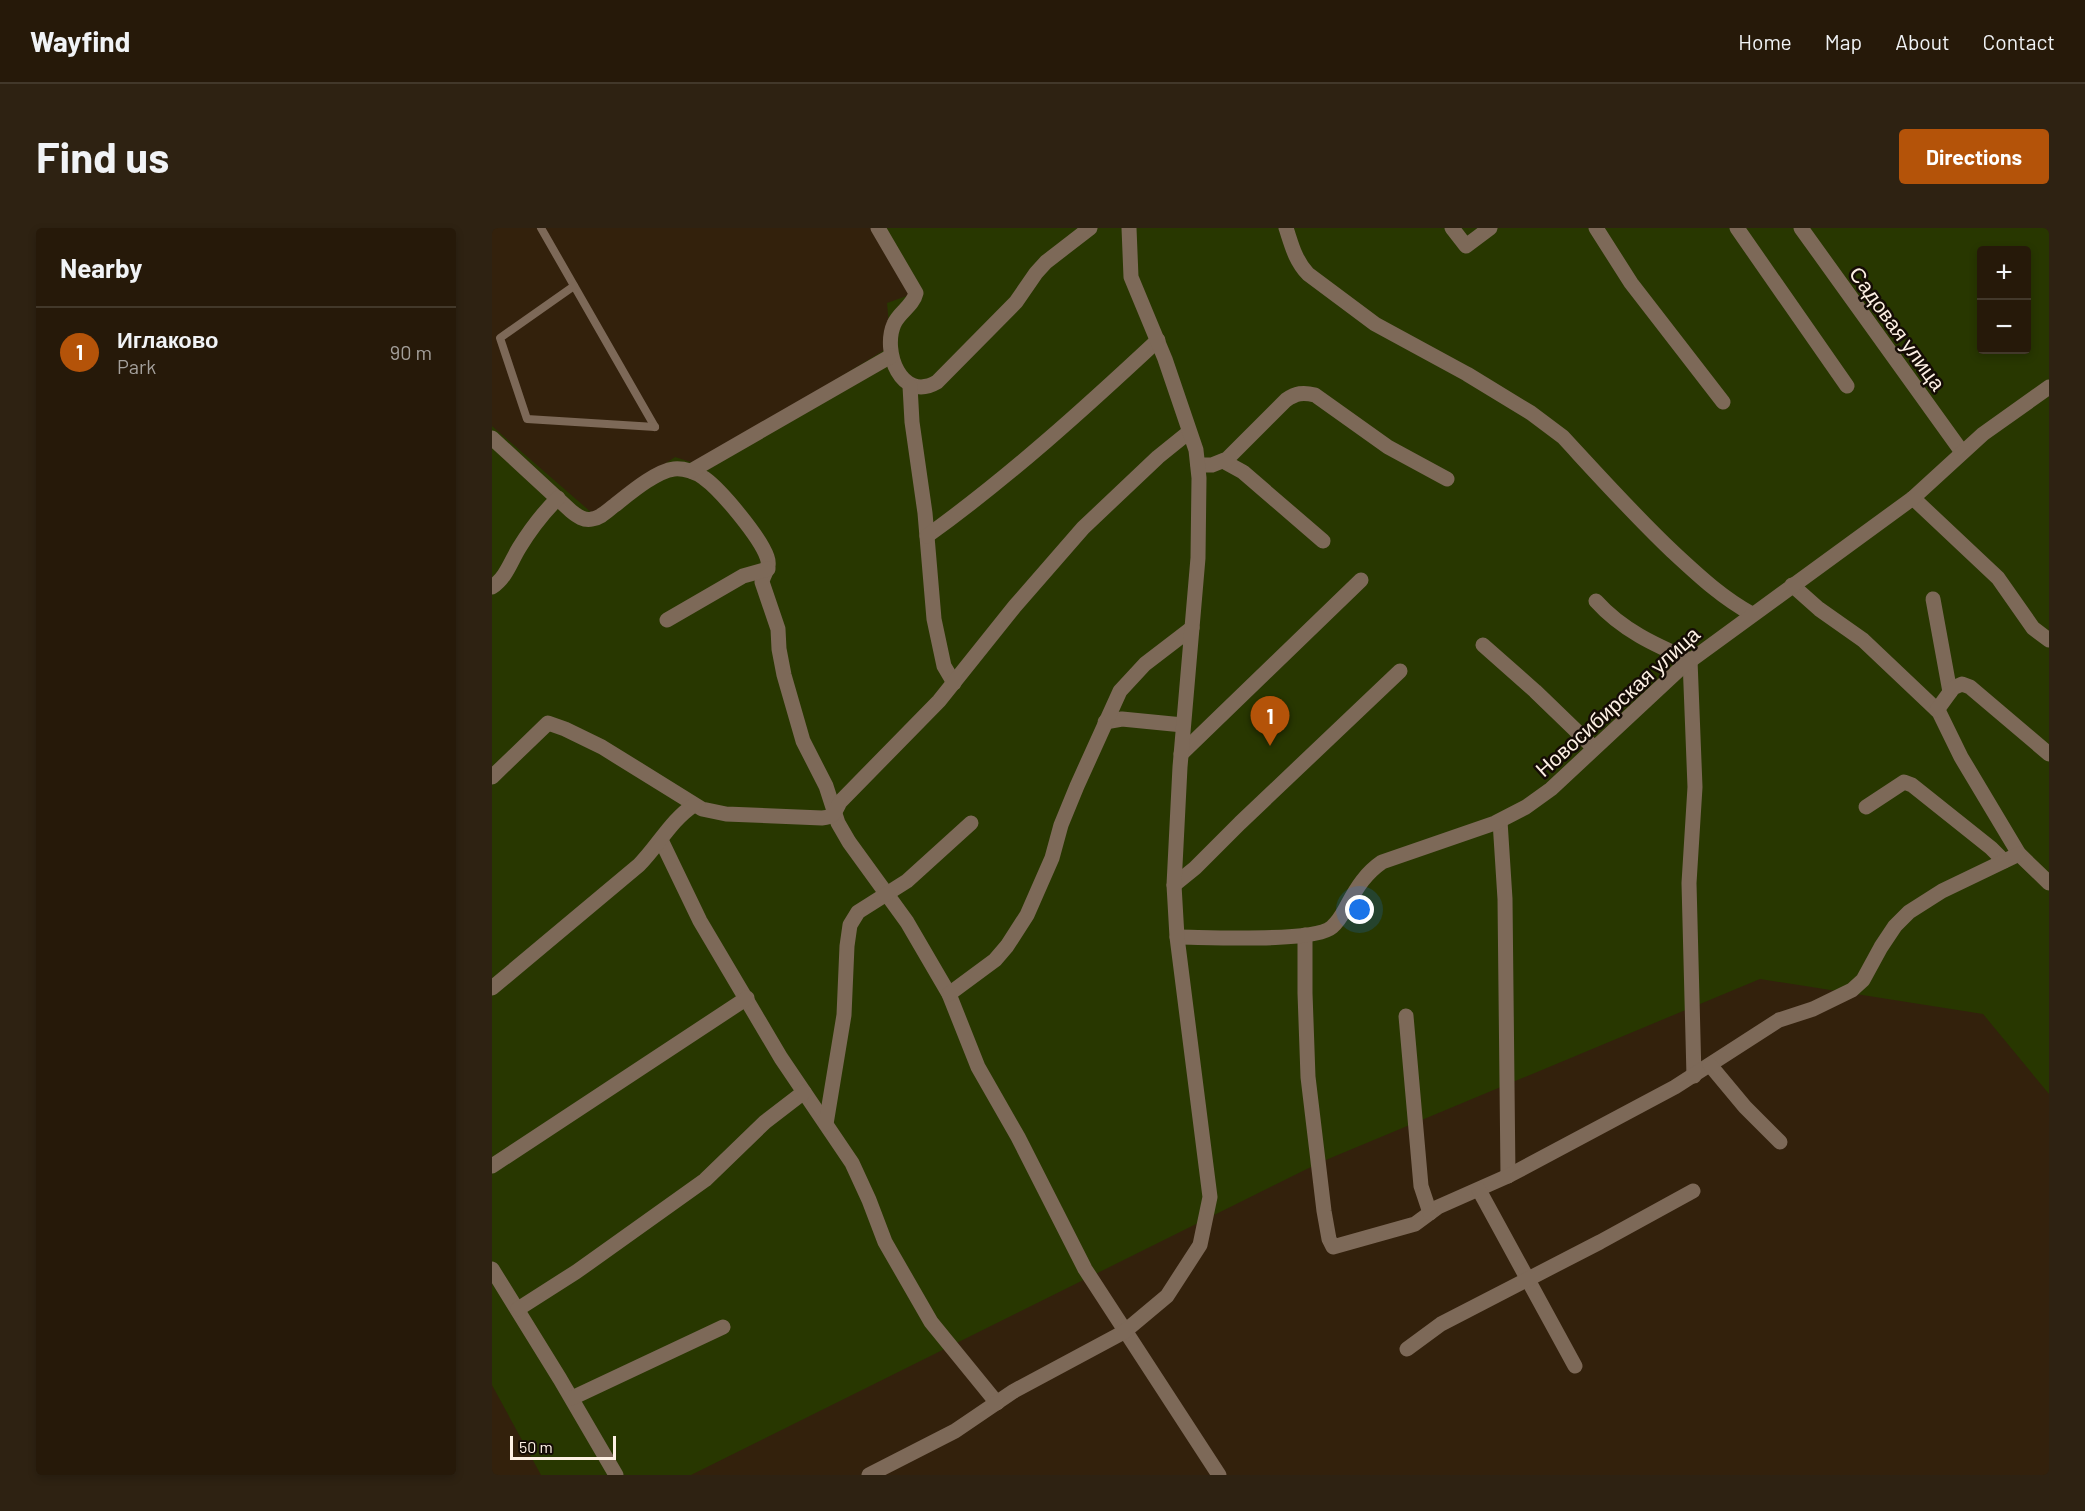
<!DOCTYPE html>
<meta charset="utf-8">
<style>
body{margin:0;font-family:Barlow,sans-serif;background:#2e2212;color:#f1f3f6}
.controls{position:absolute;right:18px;top:18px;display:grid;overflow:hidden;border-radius:6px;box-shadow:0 3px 9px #0003}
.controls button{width:54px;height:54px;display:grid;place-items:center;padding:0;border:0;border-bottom:2px solid #42382a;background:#261909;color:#f1f3f6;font:30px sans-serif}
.scale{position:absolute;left:18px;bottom:15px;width:106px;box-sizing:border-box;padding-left:6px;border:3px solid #fdf0e4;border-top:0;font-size:16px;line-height:21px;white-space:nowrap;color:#fdf0e4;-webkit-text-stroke:4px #150c05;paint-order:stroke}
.you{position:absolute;left:868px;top:682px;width:21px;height:21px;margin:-15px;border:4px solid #fff;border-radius:50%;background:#1a73e8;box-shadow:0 0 0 9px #1a73e833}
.badge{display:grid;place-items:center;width:39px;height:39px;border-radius:50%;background:#b45309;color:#fff;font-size:20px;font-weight:700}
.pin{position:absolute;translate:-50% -50px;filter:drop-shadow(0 2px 3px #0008)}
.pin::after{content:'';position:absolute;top:32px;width:21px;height:18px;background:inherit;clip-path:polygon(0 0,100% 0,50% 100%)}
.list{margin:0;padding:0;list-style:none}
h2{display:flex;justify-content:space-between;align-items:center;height:78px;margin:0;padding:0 24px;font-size:26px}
h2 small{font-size:20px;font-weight:400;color:#a4a09c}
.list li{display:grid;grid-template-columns:39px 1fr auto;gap:18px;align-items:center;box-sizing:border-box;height:90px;padding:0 24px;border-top:2px solid #42382a}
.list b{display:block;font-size:22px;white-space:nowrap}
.list p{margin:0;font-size:20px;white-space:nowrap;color:#a4a09c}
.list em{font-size:20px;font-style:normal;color:#a4a09c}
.map{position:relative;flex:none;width:1557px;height:1247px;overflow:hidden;border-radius:6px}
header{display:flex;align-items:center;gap:36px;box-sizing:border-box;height:84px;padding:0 30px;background:#261909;border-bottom:2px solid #42382a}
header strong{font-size:28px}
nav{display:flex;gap:33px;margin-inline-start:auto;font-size:21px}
.intro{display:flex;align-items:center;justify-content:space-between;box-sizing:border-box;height:144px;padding:0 36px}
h1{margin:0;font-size:42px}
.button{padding:15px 27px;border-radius:6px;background:#b45309;color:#fff;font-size:21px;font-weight:700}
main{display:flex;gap:36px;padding:0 36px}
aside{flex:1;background:#261909;border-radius:6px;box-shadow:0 3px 9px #0003}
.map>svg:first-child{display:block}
.green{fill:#283700;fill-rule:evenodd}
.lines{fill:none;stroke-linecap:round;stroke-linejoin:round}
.lane{stroke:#7d6958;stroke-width:8}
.street{stroke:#7d6958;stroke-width:15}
.labels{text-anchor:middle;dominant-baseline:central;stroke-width:5;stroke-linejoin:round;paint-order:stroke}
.street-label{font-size:21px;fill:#fdf0e4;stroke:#150c05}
</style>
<header>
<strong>Wayfind</strong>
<nav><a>Home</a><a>Map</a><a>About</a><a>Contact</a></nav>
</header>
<div class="intro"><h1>Find us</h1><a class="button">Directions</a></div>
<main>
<aside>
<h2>Nearby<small></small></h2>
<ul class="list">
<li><span class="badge">1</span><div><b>Иглаково</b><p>Park</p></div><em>90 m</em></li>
</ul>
</aside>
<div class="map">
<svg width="1557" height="1247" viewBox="0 0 1557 1247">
<rect width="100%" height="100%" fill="#33210c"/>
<!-- green -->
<path class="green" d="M 382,0 L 1557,0 L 1557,866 L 1491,786 L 1268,751 L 829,934 L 199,1247 L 49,1247 L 0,1157 L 0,198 L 100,285 L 183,229 L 205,236 L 399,118 L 395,75 L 420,66 ZM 1490,22 L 1534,22 L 1534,122 L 1490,122 Z"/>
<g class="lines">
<!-- lane -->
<g class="lane">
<path d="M 49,0 L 163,199"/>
<path d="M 82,58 L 8,110 L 35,191 L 163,199"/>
</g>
<!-- street -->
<g class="street">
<path d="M 386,0 L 424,65 C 421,78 407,84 402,96 C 390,123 409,175 445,154 L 524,74 L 544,45 L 554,34 L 598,0"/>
<path d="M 794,0 C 800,18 803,32 816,46 L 883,96 L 975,146 L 1039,185 L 1071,209 C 1107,248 1142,287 1180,323 C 1206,347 1229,369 1260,386"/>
<path d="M 960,0 L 974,18 L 998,0"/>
<path d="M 1104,0 L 1139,55 L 1231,174"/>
<path d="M 1245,0 L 1355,158"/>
<path d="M 1309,0 L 1470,224"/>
<path d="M 418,158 L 420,194 L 433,285 L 442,391 L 452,438 L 462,455"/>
<path d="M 0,210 L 79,283 C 85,288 92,293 100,291 C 109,290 116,282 123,277 C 137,266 164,243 182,241 C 192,240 204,244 212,250 C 229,262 268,309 275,329 C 279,340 272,344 270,354 L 286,401 L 287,421 L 292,447 L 311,513 L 334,558 L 346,595 L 357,614 L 415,694 L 457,766 L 486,839 L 526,909 L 593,1041 L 727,1247"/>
<path d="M 731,233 L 751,244 L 831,313"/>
<path d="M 706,237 L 720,237 L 735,231 L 794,172 C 804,165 811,164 823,167 L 896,219 L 955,251"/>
<path d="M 199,243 L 399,128"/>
<path d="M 1421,270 L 1506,350 L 1541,400 L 1557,412"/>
<path d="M 435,308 C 517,249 592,181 666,112"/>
<path d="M 1300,357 L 1327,381 L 1371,412 L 1447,484 L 1469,529 L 1527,626 L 1557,655"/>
<path d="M 0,359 C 14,350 19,333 27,320 C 38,302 51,285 66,270"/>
<path d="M 1441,371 L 1458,464"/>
<path d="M 1104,373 C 1130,402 1163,417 1198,432 L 1203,559 L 1197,655 L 1202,848"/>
<path d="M 175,392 L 251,348 L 276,341"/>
<path d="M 991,417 L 1043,463 L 1102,520"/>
<path d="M 1445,482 L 1461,460 L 1470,456 L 1478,459 L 1557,526"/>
<path d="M 613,494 L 630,491 L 691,497"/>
<path d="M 689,526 L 869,352"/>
<path d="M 0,549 L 56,495 L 73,501 L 110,519 L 210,581 L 234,586 L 330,590 C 342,589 343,584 348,574 L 447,473 L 523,378 L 591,300 L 666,229 L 697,204"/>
<path d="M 1374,579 L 1412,554 L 1420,557 L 1499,620 L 1512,633"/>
<path d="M 1008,593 L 1013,671 L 1016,948"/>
<path d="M 169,612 L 208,693 L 289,830 L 360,935 L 377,972 L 393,1014 L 439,1094 L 505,1175"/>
<path d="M 682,657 L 703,640 L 748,595 L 908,443"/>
<path d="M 813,707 L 813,765 L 816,849 L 832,983 L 837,1011 L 841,1019 L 923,996 L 946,979 L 1016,948 L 1183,859 L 1287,792 L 1321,781 L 1360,762 L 1371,752 L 1389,719 L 1403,698 L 1417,684 L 1450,663 L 1527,626"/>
<path d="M 685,709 C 714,709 822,715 840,699 C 848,692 851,685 856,676 C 865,659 874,645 890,634 L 1003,595 L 1034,579 L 1059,561 L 1191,438 L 1421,270 L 1491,206 L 1557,159"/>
<path d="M 0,760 L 147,637 C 166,618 179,592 202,577"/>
<path d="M 457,766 L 503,732 L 515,718 L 535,687 L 560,630 L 569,597 L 585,558 L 628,463 L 653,436 L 700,400"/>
<path d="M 914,788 L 929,958 L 938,985"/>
<path d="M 1218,837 L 1253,879 L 1288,914"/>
<path d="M 334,896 L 352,787 L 355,718 L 358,697 L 366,684 L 415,653 L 479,595"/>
<path d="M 0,938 L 255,770"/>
<path d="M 987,962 L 1083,1138"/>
<path d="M 0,1041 L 68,1151 L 124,1247"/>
<path d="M 26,1081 L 84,1044 L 213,952 L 273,894 L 312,864"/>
<path d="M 915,1121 L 949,1096 L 1108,1014 L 1201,963"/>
<path d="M 80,1170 L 231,1099"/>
<path d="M 377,1247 L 463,1203 L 522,1163 L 632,1104 L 675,1068 L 708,1017 L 718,969 L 685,709 L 682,657 L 688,539 L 706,330 L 707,250 L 704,222 L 673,131 L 639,49 L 637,0"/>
</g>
</g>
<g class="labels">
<!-- street labels -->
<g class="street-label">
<text transform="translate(1406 100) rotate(54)">Садовая улица</text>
<text transform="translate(1125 473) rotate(-42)">Новосибирская улица</text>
</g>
</g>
</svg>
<div class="controls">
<button>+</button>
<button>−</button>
</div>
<div class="scale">50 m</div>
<div class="you"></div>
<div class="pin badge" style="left:778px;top:518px">1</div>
</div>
</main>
